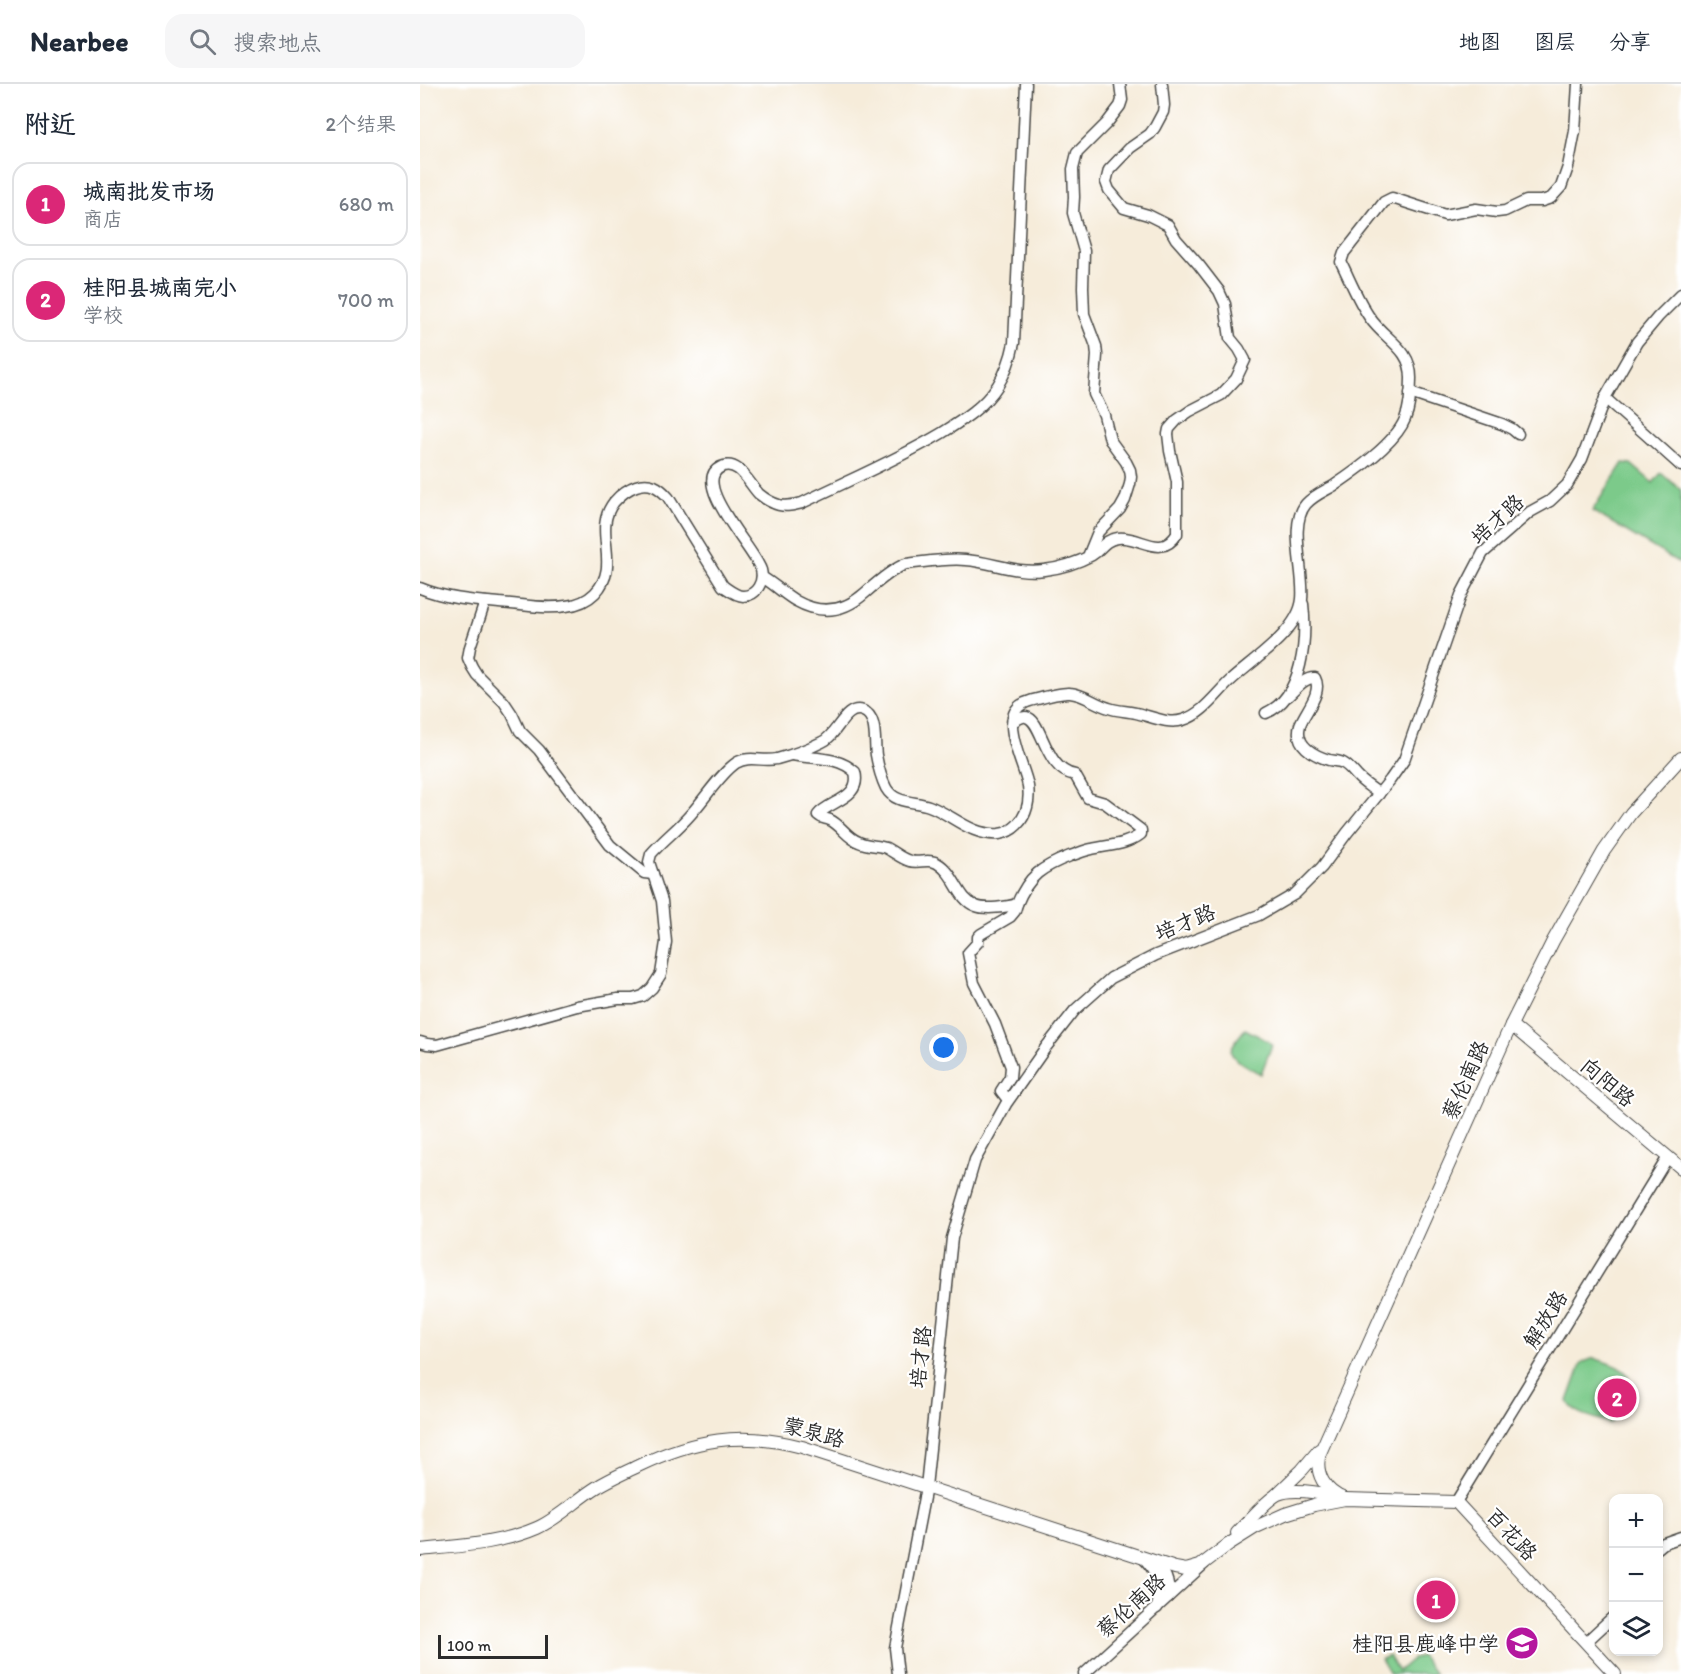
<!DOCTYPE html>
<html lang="zh">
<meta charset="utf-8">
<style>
body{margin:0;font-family:Itim,"LXGW WenKai TC",sans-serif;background:#f6f6f7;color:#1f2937}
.controls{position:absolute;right:18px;bottom:18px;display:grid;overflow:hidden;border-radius:12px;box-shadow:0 3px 9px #0003}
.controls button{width:54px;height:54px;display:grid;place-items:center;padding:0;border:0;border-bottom:2px solid #e0e1e3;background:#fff;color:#1f2937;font:30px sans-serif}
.scale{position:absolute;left:18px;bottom:15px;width:110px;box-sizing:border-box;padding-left:6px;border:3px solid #2b2b2b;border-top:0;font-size:16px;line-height:21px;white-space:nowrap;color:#2b2b2b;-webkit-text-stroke:4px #fff;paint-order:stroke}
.you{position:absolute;left:524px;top:964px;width:21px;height:21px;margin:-15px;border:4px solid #fff;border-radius:50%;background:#1a73e8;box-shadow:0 0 0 9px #1a73e833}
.badge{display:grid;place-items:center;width:39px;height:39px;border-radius:50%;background:#db2777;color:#fff;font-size:20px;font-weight:700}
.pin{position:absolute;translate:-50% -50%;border:3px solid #fff;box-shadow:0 2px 6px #0006}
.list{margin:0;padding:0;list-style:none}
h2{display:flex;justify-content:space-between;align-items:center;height:78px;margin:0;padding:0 24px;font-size:26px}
h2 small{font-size:20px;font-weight:400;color:#747a83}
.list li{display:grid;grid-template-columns:39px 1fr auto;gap:18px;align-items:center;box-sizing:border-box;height:84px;margin:0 12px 12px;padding:0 12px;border:2px solid #e0e1e3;border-radius:18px}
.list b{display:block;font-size:22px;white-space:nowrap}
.list p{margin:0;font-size:20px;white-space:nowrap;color:#747a83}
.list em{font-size:20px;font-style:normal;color:#747a83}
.icon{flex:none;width:33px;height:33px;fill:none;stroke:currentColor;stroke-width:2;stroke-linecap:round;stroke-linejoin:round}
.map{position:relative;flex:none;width:1261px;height:1590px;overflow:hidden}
header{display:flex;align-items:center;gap:36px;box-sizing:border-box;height:84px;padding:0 30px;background:#fff;border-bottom:2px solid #e0e1e3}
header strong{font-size:28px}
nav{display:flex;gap:33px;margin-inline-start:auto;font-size:21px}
.search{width:420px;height:54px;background:#f6f6f7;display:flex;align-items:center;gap:15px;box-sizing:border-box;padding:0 21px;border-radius:18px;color:#747a83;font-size:22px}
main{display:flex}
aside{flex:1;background:#fff}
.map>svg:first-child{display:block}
.green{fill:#7bca8a;stroke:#537a5a;stroke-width:1.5}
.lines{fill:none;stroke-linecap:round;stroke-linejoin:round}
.minor-casing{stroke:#494845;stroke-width:13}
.major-casing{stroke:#494845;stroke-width:14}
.minor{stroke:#fff;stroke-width:10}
.major{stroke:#fff;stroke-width:12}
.labels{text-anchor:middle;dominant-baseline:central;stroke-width:4.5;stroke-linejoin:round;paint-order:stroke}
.street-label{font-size:21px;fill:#2b2b2b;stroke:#fff}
.poi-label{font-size:21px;fill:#2b2b2b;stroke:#fff;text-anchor:end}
</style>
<header>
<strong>Nearbee</strong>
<div class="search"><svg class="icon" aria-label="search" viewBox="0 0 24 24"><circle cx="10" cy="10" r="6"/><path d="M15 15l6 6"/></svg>搜索地点</div>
<nav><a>地图</a><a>图层</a><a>分享</a></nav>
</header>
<main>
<aside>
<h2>附近<small>2个结果</small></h2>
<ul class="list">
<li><span class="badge">1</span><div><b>城南批发市场</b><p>商店</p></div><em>680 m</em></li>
<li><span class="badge">2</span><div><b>桂阳县城南完小</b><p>学校</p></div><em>700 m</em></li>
</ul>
</aside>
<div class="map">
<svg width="1261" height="1590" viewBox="0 0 1261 1590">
<rect width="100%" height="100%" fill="#fff"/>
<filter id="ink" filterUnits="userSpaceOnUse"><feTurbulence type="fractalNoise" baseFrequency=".0167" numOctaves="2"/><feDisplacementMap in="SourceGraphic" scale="12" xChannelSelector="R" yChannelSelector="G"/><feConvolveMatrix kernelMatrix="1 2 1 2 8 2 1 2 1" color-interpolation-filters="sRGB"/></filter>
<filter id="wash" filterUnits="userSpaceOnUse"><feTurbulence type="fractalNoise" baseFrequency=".008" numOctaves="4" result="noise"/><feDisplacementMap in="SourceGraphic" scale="24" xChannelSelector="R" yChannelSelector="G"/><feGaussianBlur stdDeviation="1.35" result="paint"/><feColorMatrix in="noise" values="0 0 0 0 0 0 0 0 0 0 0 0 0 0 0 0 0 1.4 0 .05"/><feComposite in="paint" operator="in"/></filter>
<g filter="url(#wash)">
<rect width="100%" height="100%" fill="#f6ecda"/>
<!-- green -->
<g class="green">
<path d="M 1203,379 L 1211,380 L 1233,399 L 1241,389 L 1261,406 L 1261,480 L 1172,427 Z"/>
<path d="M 825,945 L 848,957 L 852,961 L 841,990 C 834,986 809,975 811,966 C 812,960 821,950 825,945 Z"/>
<path d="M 1174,1274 C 1186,1279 1204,1282 1209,1294 C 1208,1305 1200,1333 1190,1339 C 1177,1334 1153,1331 1148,1317 L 1161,1281 L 1164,1278 Z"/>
<path d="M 969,1572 L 978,1587 L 992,1575 L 1001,1572 L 1015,1590 L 970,1590 L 961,1575 Z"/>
</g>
</g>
<g filter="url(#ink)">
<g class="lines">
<defs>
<g id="minor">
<path d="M 990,309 L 1082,340 L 1092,345 L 1098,350"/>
<path d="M 1185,314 L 1261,382"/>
<path d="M 669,470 L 678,448 L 700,425 L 705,416 L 710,400 L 711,393 L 710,386 L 706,378 L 690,356 L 684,331 L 674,310 L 677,271 L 676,262 L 664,230 L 663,203 L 664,167 L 653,129 L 654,113 L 653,85 L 657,69 L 687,39 L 700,22 L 702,16 L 700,0"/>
<path d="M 342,493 C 354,500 364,510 376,517 C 401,531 424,528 445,509 C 454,501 474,484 486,480 C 506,478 527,474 546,476 C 573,478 596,490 624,486 C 641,484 657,479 672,471 C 682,465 683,456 698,454 C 720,451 741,476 757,450 L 757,398 L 750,367 L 748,350 L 749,345 L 757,336 L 770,327 L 801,311 L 816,295 L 825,276 L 819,265 L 810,254 L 805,220 L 799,207 L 779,181 L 756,155 L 748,141 L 728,131 L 704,124 L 689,106 L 686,98 L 689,86 L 710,64 L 730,50 L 735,43 L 743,28 L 744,21 L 742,0"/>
<path d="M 0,504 C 29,516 60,517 91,520 C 109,522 128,525 146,522 C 156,521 167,517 175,509 C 203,480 171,447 194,418 C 201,410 207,405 216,402 C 230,397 239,403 248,413 L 303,502 C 309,506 316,512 323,512 C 337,512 344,497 341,486 C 335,466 269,398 301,383 C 319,375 329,400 339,410 C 345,415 352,419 359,421 C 367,423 374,421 382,419 C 429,396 477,376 522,349 C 543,336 564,323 578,301 C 586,288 591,274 594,259 L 606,0"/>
<path d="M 65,518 L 50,563 L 48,574 L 52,583 L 57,591 L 84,618 L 92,630 L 100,647 L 119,666 L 190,761 L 224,789 L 233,790"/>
<path d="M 868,612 C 876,605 884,593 895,594 C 903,609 885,627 880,641 C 874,661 893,671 909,676 C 914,677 919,677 923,679 C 929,682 933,688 937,692 C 943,699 952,704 959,710"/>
<path d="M 846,629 C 883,613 887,555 883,520"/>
<path d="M 372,671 C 394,675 418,672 435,688 C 442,715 408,717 398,731 C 402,735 405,734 410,736 C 421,741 427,754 439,758 C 447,762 457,761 466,764 C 474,768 481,775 490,777 C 499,780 508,774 517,779 C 536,790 537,815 556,822 C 565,826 588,823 597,820 C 609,791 622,783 650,772 C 657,770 665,766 672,765 C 689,761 707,761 721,750 L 721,746 L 685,719 L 668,714 L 655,691 C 624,686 623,636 606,633 C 602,632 597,636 593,637"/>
<path d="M 0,958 L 7,960 L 17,961 L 157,922 L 198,915 L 213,915 L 223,912 L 232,904 L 241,890 L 246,858 L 242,817 L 229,778 L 231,770 C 243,756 258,745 270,731 C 284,716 300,690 316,679 C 329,671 342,678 357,675 C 372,671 388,665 402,658 C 417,652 425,620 443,627 C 458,632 454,659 456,671 C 458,682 461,694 466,704 C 475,720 495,717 509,722 C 533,731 551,752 579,750 C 586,749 592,746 597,741 C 607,731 610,716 608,702 C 604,679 573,627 610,617 C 621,614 640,608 650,609 C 664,610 675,620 689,624 C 697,627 707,627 716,629 C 730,632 748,641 763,636 C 783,630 796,610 810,597 C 833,576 879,547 882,515 C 885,488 868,441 886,420 C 894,411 905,407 915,401 C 936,387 976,358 985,335 C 990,323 991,308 991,294 C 991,264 965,256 950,234 C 938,217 930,196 921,178 L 924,169 L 964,118 L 972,114 L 1025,131 L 1056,125 L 1077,128 L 1085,127 L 1106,117 L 1122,117 L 1131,114 L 1141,103 L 1148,83 L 1155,47 L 1158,0"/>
<path d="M 588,1016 L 581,1007 L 590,993 L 591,983 L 575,940 L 554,899 L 548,869 L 558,858 L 558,853 L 561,850 L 590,833 L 595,827 L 597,820"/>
<path d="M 1036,1418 L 1248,1073"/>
<path d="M 1238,1464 L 1244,1459 L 1261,1453"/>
<path d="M 722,1473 C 737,1486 742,1504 737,1524"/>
<path d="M 733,1477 C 745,1486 750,1498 748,1513"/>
<path d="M 1166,1558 L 1194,1532"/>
<path d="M 478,1590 L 475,1564 L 506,1403 L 532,1154 L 555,1076 L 586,1020 L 626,963 L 655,926 L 691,894 L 736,871 L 839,831 L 875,810 L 902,783 L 927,749 L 970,696 L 984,676 L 1041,511 L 1063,469 L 1110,428 L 1130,417 L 1147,401 L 1162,375 L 1185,314 L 1217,258 L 1238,233 L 1261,210"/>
<path d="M 664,1590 L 784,1480"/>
</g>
<g id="major">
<path d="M 1091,941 L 1261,1084"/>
<path d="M 857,1410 L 882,1386 L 899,1366"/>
<path d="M 925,1415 C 905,1408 894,1389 900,1369 L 1091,941 L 1133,857 L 1184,767 L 1211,729 L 1261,674"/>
<path d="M 817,1449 C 827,1439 846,1416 858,1410 C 872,1404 901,1409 915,1412"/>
<path d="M 0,1466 C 39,1462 80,1460 117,1444 C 139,1434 156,1416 177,1403 C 190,1395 204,1389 218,1382 C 274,1355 321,1347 382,1363 L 755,1484 L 766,1486 L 780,1482 L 809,1460 L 836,1443 L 865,1430 L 894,1421 L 925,1415 L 1036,1418 L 1195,1590"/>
</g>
</defs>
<!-- minor casing -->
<use href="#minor" class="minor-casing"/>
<!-- major casing -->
<use href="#major" class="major-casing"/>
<!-- minor -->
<use href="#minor" class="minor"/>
<!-- major -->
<use href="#major" class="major"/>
</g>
</g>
<!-- icons -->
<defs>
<symbol id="school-disc" viewBox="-11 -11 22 22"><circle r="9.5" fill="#b5179e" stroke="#fff"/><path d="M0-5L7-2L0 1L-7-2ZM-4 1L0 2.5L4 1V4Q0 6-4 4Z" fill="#fff"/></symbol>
</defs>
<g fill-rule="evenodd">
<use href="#school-disc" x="1083" y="1540" width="38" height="38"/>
</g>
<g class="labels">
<!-- street labels -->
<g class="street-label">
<text transform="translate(1077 435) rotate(-42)">培才路</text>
<text transform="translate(765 838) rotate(-22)">培才路</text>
<text transform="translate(1045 996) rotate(-66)">蔡伦南路</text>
<text transform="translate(1188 998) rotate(40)">向阳路</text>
<text transform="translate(1125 1235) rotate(-58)">解放路</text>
<text transform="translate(500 1273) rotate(-84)">培才路</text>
<text transform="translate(394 1348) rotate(15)">蒙泉路</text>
<text transform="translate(1092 1450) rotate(47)">百花路</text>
<text transform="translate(711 1521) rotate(-42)">蔡伦南路</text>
</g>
<!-- poi labels -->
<g class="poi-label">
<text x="1079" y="1559">桂阳县鹿峰中学</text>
</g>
</g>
</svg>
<div class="controls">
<button>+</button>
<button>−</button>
<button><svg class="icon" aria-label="layers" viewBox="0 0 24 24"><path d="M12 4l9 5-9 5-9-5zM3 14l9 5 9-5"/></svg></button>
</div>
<div class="scale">100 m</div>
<div class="you"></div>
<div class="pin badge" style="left:1016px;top:1516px">1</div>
<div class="pin badge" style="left:1197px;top:1314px">2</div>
</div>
</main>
